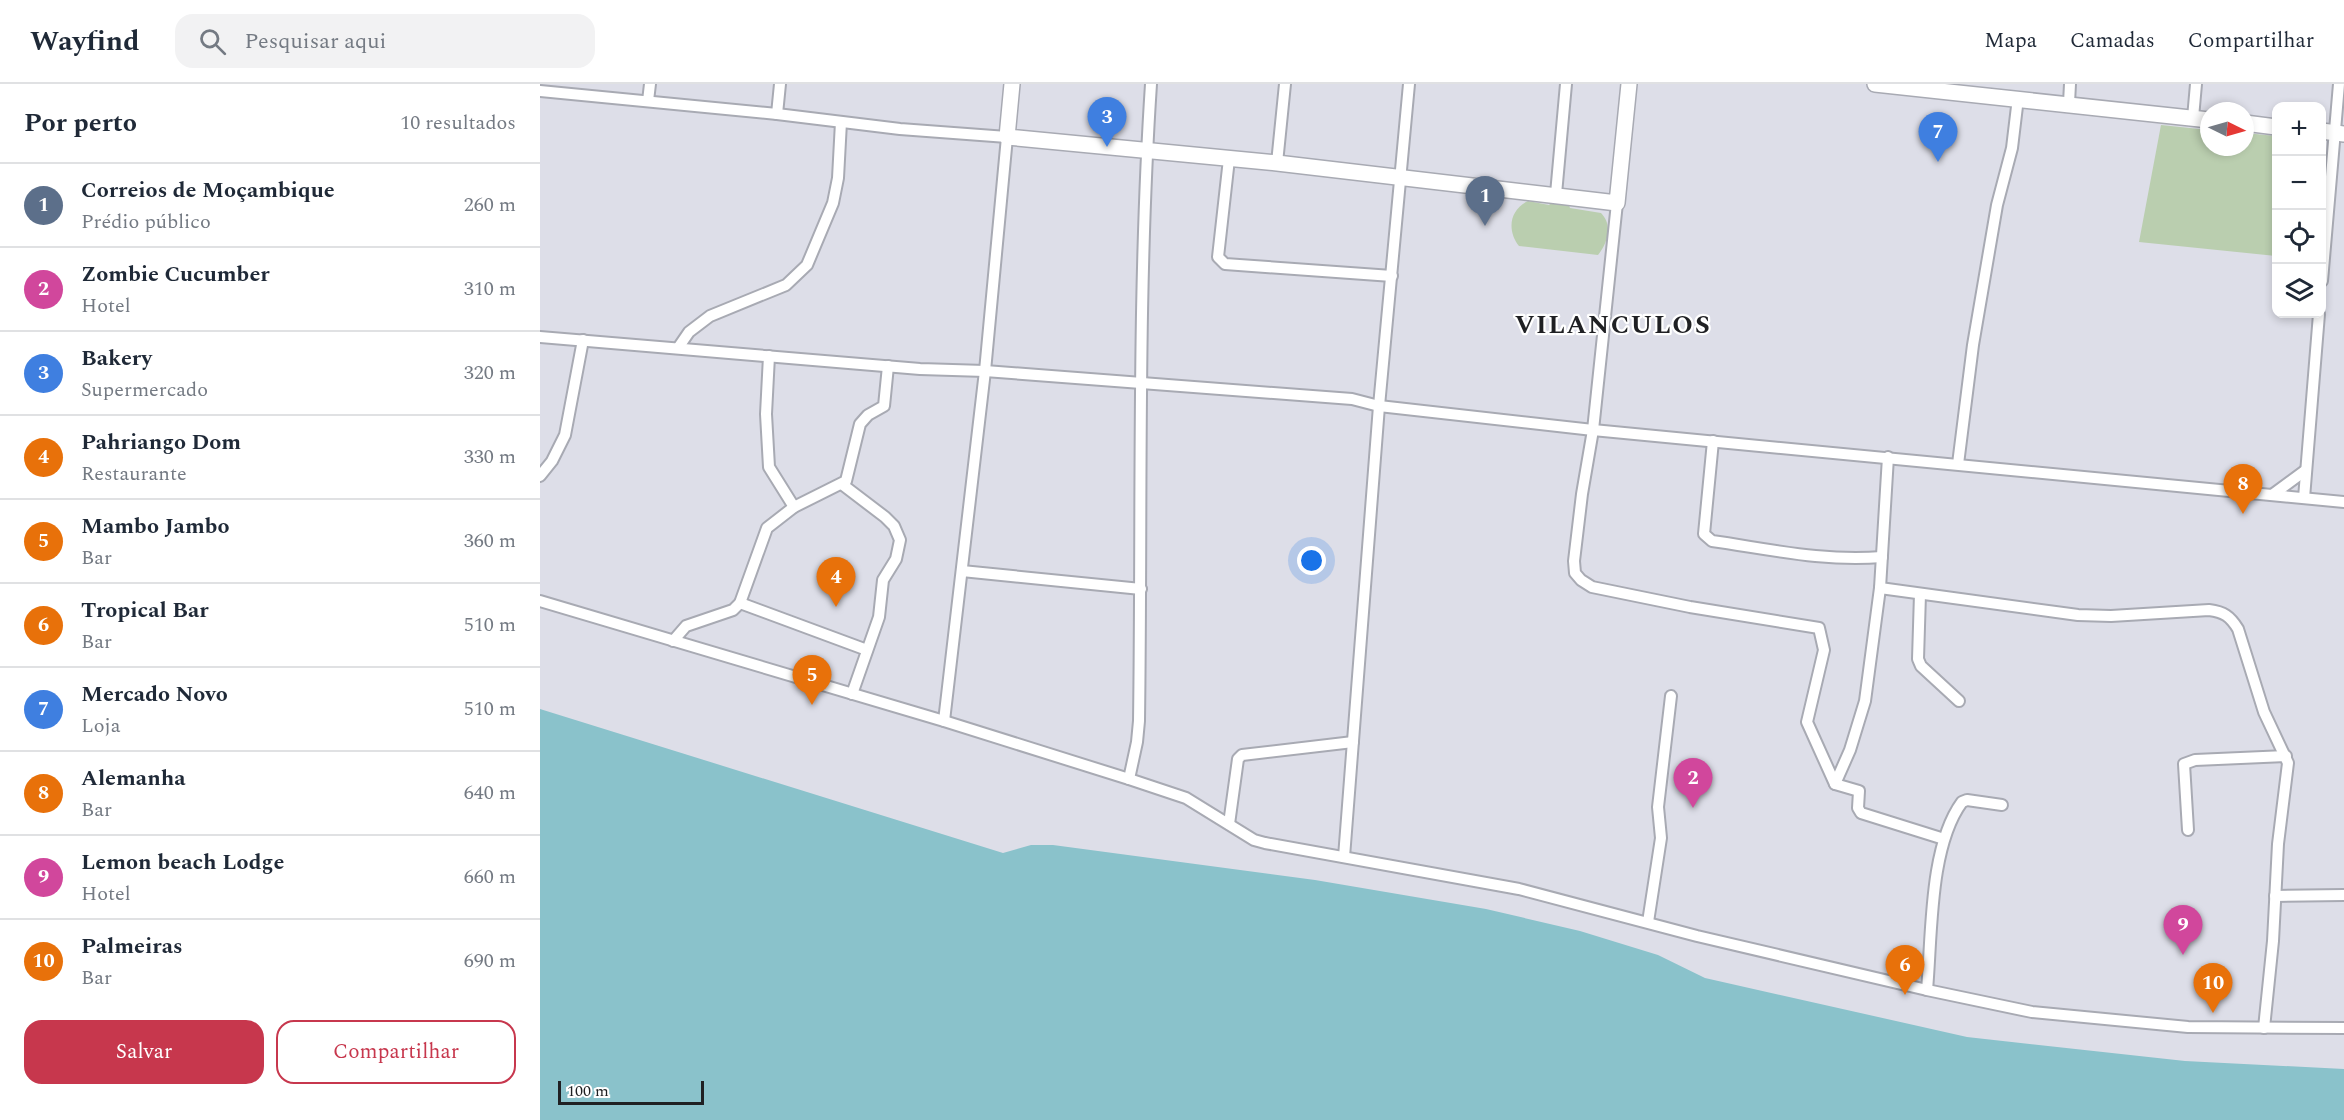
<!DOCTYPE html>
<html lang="pt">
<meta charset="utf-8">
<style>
body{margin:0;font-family:Spectral,serif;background:#f2f2f3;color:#1f2937}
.controls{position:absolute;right:18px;top:18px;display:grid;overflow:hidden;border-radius:12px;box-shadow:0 3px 9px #0003}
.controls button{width:54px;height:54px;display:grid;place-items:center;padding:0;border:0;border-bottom:2px solid #e0e1e3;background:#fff;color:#1f2937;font:30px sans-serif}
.compass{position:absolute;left:1660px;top:18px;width:54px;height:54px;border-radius:50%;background:#fff;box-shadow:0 3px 9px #0003;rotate:95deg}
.scale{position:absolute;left:18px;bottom:15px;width:146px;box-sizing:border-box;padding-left:6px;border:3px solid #1f2023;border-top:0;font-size:16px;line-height:21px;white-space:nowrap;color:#1f2023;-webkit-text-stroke:4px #fff;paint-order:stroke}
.you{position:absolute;left:772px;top:477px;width:21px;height:21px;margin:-15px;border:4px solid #fff;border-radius:50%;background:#1a73e8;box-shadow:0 0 0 9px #1a73e833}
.badge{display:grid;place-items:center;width:39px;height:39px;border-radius:50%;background:#c7374d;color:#fff;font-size:20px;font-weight:700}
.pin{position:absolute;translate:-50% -50px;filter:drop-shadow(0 2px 3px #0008)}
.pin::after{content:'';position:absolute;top:32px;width:21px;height:18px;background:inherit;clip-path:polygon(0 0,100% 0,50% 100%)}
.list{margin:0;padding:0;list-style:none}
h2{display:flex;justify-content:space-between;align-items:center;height:78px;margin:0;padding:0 24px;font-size:26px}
h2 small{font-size:20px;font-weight:400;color:#747a83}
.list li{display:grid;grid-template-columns:39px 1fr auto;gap:18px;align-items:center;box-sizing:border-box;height:84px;padding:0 24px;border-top:2px solid #e0e1e3}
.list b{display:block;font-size:22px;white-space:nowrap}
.list p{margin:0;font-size:20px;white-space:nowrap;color:#747a83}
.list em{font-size:20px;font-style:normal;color:#747a83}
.actions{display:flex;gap:12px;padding:18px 24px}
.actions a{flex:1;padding:14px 0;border:2px solid #c7374d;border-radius:18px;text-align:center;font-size:21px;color:#c7374d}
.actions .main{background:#c7374d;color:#fff}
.icon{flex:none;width:33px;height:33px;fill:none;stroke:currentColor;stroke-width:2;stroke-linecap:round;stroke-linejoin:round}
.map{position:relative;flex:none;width:1804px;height:1036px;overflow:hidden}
header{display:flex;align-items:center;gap:36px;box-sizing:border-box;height:84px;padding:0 30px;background:#fff;border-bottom:2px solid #e0e1e3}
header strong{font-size:28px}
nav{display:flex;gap:33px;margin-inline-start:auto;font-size:21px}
.search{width:420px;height:54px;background:#f2f2f3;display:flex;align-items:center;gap:15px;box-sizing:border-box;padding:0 21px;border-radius:18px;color:#747a83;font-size:22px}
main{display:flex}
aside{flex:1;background:#fff}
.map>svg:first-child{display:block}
.green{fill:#baceaf}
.water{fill:#8ac2cb}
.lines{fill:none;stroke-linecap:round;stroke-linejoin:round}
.minor-casing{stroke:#a8aab3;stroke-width:14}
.secondary-casing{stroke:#a8aab3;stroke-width:18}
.minor{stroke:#fff;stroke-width:10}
.secondary{stroke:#fff;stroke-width:15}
.labels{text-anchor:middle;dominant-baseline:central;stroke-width:4.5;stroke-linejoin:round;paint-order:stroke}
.district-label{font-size:26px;font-weight:bold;letter-spacing:1.5px;fill:#1f2023;stroke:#fff}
</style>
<header>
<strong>Wayfind</strong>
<div class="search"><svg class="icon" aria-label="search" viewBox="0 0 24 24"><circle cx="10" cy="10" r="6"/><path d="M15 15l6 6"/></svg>Pesquisar aqui</div>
<nav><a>Mapa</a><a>Camadas</a><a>Compartilhar</a></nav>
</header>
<main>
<aside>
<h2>Por perto<small>10 resultados</small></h2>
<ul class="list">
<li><span class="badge" style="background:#5c6f8a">1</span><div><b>Correios de Moçambique</b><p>Prédio público</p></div><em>260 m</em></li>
<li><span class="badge" style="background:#d1479c">2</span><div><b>Zombie Cucumber</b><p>Hotel</p></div><em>310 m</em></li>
<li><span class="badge" style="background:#3f7fe0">3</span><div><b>Bakery</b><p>Supermercado</p></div><em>320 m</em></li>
<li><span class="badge" style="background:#e8710a">4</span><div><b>Pahriango Dom</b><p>Restaurante</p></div><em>330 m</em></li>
<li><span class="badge" style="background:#e8710a">5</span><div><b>Mambo Jambo</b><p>Bar</p></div><em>360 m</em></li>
<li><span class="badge" style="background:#e8710a">6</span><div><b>Tropical Bar</b><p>Bar</p></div><em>510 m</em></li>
<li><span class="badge" style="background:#3f7fe0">7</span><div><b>Mercado Novo</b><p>Loja</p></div><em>510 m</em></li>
<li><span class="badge" style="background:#e8710a">8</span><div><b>Alemanha</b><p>Bar</p></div><em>640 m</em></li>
<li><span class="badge" style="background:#d1479c">9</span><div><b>Lemon beach Lodge</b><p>Hotel</p></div><em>660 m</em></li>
<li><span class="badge" style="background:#e8710a">10</span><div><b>Palmeiras</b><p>Bar</p></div><em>690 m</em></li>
</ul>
<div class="actions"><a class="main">Salvar</a><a>Compartilhar</a></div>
</aside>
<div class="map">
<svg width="1804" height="1036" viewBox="0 0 1804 1036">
<rect width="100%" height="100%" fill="#dddee8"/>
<!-- green -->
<g class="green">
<path d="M 1621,41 L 1669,46 L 1669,63 L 1705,63 L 1705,49 L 1736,52 L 1736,172 L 1599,158 Z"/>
<path d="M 988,117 L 1009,121 L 1013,117 L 1028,119 L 1030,124 L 1061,129 C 1073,141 1068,159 1058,171 L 979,162 C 967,147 969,126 988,117 Z"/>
</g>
<!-- water -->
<path class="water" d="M 0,625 L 463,769 L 491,761 L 513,761 L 775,796 L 946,825 L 1040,847 L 1118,871 L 1165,894 L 1427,953 L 1645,977 L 1804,985 L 1804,1036 L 0,1036 Z"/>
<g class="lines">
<defs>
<g id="minor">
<path d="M 0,7 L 237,30 L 360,45 L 467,53 L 445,287 L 404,637"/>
<path d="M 108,17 L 110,0"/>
<path d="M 1529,19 L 1530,0"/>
<path d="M 237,30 L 240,0"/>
<path d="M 1653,34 L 1656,0"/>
<path d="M 689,75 L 678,173 L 685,180 L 852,192"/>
<path d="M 737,79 L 745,0"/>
<path d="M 1016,110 L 1026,0"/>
<path d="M 1077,119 L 1053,346 L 1042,410 L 1034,477 L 1035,489 L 1041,496 L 1052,503 L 1150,523 L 1279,544 L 1284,566 L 1267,638 L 1295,700 L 1319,707 L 1318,724 L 1321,729 L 1404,755"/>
<path d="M 1782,197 L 1799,0"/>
<path d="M 0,253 L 380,285 L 445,287 L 812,315 L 839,322 L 1053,346 L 1804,418"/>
<path d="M 138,264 L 149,248 L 170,232 L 246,201 L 267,181 L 293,119 L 298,94 L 301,38"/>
<path d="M 229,272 L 226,330 L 229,383 L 254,423"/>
<path d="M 1173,357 L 1164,450 L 1172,457 C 1229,465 1284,478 1342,473"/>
<path d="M 1418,380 L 1433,261 L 1457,121 L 1472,64 L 1478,14"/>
<path d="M 0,392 L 12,377 L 25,351 L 43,256"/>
<path d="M 303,401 L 345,433 L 354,442 L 360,456 L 356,475 L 343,496 L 339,533 L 312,610"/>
<path d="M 1732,411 L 1766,386"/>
<path d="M 1764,414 L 1779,230"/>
<path d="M 422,487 L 601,505"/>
<path d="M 1340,504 L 1538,531 L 1571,532 L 1669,526 C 1684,528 1690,532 1698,545 L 1724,628 L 1748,679 L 1738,760 L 1733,857 L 1724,944"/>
<path d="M 1380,510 L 1378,575 L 1381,582 L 1419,617"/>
<path d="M 0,517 L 404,637 L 589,695 L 646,714 L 714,756 L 725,759 L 979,805 L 1157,852 L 1387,906 L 1492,928 L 1648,943 L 1804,944"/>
<path d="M 200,519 L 327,566"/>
<path d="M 133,557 L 146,542 L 193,526 L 200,519 L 227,444 L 254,423 L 306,397 L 320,340 L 328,331 L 344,322 L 348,282"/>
<path d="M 589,695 L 597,658 L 599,637 C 602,425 597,212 611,0"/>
<path d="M 1295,700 L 1310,666 L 1325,617 L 1340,504 L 1348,373"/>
<path d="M 689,740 L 698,675 L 702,671 L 813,658"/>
<path d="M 1648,746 L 1644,680 L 1655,676 L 1746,672"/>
<path d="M 804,773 L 839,322 L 869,0"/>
<path d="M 1735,812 L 1804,811"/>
<path d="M 1108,838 L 1121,754 L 1118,723 L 1131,612"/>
<path d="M 1387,906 C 1392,851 1389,763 1422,718 L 1427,716 L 1462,721"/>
</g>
<g id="secondary">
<path d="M 472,0 L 467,53 L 737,79 L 1077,119 L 1089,0"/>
<path d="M 1335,0 L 1669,36"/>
<path d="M 1705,39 L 1736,43"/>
<path d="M 1782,47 L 1804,50"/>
</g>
</defs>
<!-- minor casing -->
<use href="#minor" class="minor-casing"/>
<!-- secondary casing -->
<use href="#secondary" class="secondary-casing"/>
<!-- minor -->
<use href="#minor" class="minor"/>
<!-- secondary -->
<use href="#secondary" class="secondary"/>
</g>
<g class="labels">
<!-- district labels -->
<g class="district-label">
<text x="1073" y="241">VILANCULOS</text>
</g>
</g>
</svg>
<div class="controls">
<button>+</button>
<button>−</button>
<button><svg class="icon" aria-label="locate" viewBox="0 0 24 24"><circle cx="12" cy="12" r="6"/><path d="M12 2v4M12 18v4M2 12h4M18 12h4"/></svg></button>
<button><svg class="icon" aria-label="layers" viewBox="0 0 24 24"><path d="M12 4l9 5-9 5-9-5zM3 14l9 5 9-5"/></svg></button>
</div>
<svg class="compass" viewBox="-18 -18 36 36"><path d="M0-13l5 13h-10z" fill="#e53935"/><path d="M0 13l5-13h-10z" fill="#747a83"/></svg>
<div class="scale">100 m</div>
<div class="you"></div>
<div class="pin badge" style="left:945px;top:142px;background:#5c6f8a">1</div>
<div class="pin badge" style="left:1153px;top:724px;background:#d1479c">2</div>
<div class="pin badge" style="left:567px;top:63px;background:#3f7fe0">3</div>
<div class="pin badge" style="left:296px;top:523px;background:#e8710a">4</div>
<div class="pin badge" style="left:272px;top:621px;background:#e8710a">5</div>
<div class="pin badge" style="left:1365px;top:911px;background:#e8710a">6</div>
<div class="pin badge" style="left:1398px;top:78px;background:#3f7fe0">7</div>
<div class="pin badge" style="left:1703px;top:430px;background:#e8710a">8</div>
<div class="pin badge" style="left:1643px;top:871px;background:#d1479c">9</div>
<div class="pin badge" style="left:1673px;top:929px;background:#e8710a">10</div>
</div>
</main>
